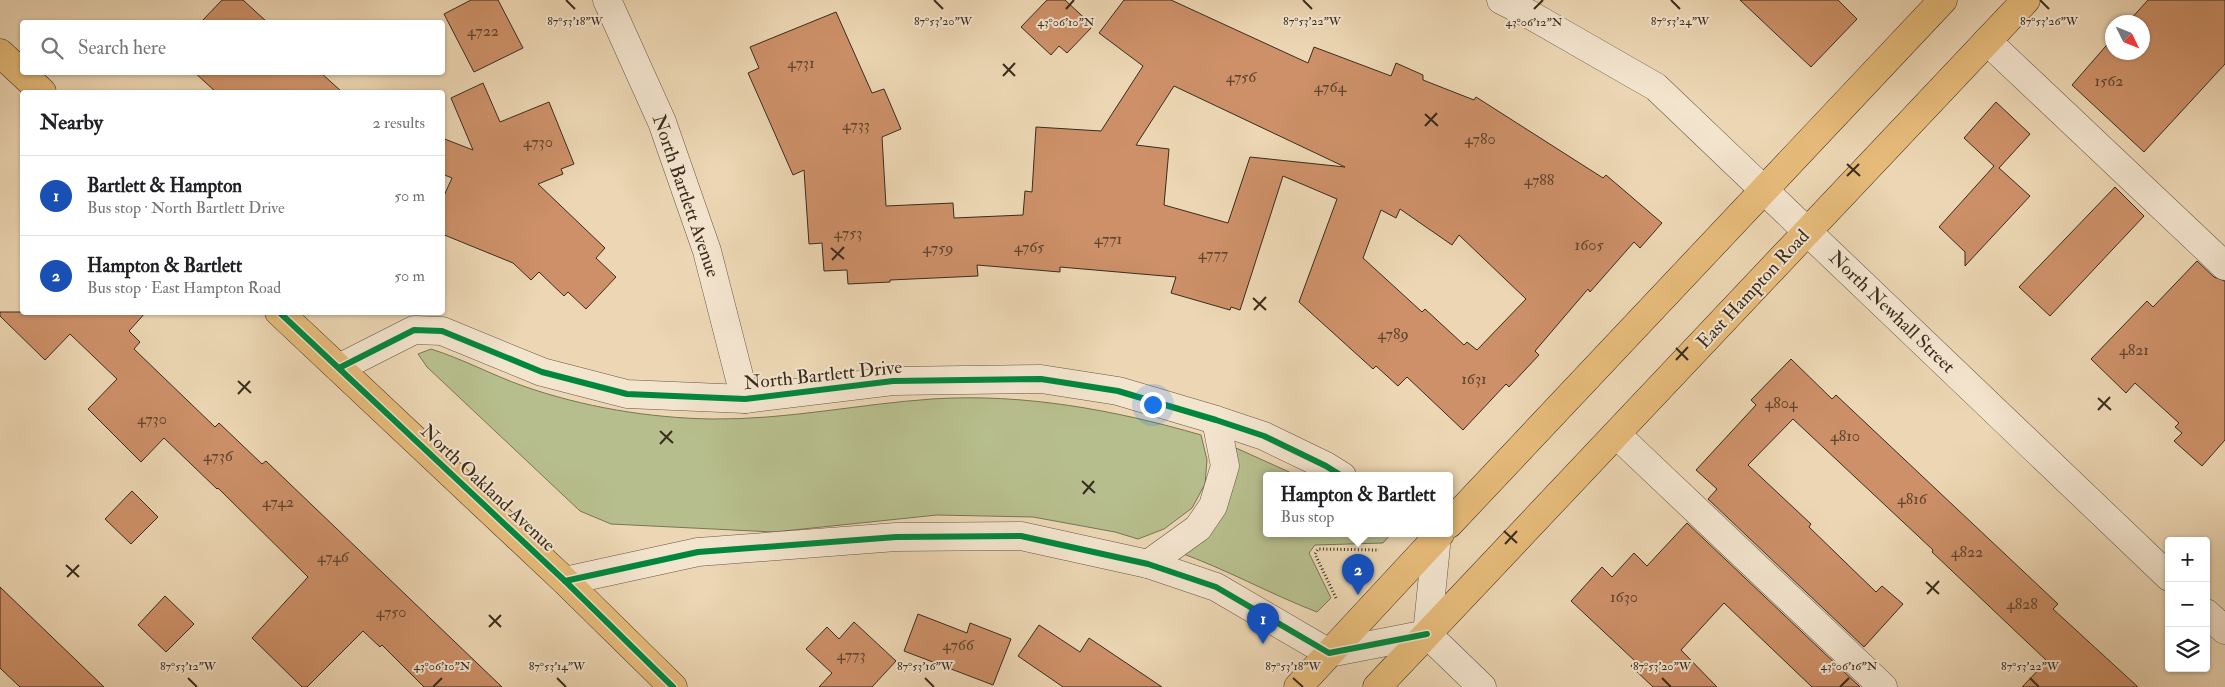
<!DOCTYPE html>
<meta charset="utf-8">
<style>
body{margin:0;font-family:"IM FELL Double Pica",serif;background:#f2f2f2;color:#202124}
.controls{position:absolute;right:15px;bottom:15px;display:grid;overflow:hidden;border-radius:5px;box-shadow:0 1px 4px #0004}
.controls button{width:45px;height:45px;display:grid;place-items:center;padding:0;border:0;border-bottom:1px solid #e0e0e0;background:#fff;color:#202124;font:25px sans-serif}
.compass{position:absolute;left:2105px;top:15px;width:45px;height:45px;border-radius:50%;background:#fff;box-shadow:0 1px 4px #0004;rotate:133deg}
.you{position:absolute;left:1152px;top:404px;width:18px;height:18px;margin:-12px;border:4px solid #fff;border-radius:50%;background:#1a73e8;box-shadow:0 0 0 8px #1a73e833}
.badge{display:grid;place-items:center;width:32px;height:32px;border-radius:50%;background:#db2777;color:#fff;font-size:16px;font-weight:700}
.pin{position:absolute;translate:-50% -41px;filter:drop-shadow(0 1px 2px #0008)}
.pin::after{content:'';position:absolute;top:26px;width:18px;height:15px;background:inherit;clip-path:polygon(0 0,100% 0,50% 100%)}
.popup{position:absolute;left:1263px;top:472px;width:190px;height:65px;box-sizing:border-box;display:grid;place-content:center;border-radius:5px;background:#fff;filter:drop-shadow(0 1px 4px #0005);font-size:16px;white-space:nowrap;color:#757577}
.popup b{font-size:19px;color:#202124}
.popup::after{content:'';position:absolute;left:50%;top:100%;margin-left:-10px;border:10px solid transparent;border-top-color:#fff}
.list{margin:0;padding:0;list-style:none}
h2{display:flex;justify-content:space-between;align-items:center;height:65px;margin:0;padding:0 20px;font-size:21px}
h2 small{font-size:16px;font-weight:400;color:#757577}
.list li{display:grid;grid-template-columns:32px 1fr auto;gap:15px;align-items:center;box-sizing:border-box;height:80px;padding:0 20px;border-top:1px solid #e0e0e0}
.list b{display:block;font-size:19px;white-space:nowrap}
.list p{margin:0;font-size:16px;white-space:nowrap;color:#757577}
.list em{font-size:16px;font-style:normal;color:#757577}
.icon{flex:none;width:28px;height:28px;fill:none;stroke:currentColor;stroke-width:2;stroke-linecap:round;stroke-linejoin:round}
.map{position:relative;flex:none;width:2225px;height:687px;overflow:hidden}
.search{position:absolute;background:#fff;box-shadow:0 1px 4px #0004;left:20px;top:20px;width:425px;height:55px;display:flex;align-items:center;gap:12px;box-sizing:border-box;padding:0 18px;border-radius:5px;color:#757577;font-size:19px}
.panel{position:absolute;background:#fff;box-shadow:0 1px 4px #0004;left:20px;top:90px;width:425px;height:225px;border-radius:5px}
.map>svg:first-child{display:block}
.green{fill:#b7be8d;stroke:#787556}
.building{fill:#cd9068;stroke:#392c1e;fill-rule:evenodd}
.lines{fill:none;stroke-linecap:round;stroke-linejoin:round}
.minor-casing{stroke:#665643;stroke-width:29}
.major-casing{stroke:#392c1e;stroke-width:29}
.path{stroke:#392c1e;stroke-width:3;stroke-dasharray:1 2.5;stroke-linecap:butt}
.minor{stroke:#f3e4ce;stroke-width:28}
.major{stroke:#e6bb7a;stroke-width:28}
.cycleway-casing{stroke:#f3e4ce;stroke-width:9}
.cycleway{stroke:#00873e;stroke-width:6}
.ticks{fill:none;stroke:#392c1e;stroke-width:2}
.labels{text-anchor:middle;dominant-baseline:central;stroke-width:4;stroke-linejoin:round;paint-order:stroke}
.number-label{font-size:16px;fill:#5e4530}
.street-label{font-size:19px;fill:#392c1e;stroke:#f3e4ce}
.ticks-label{font-size:12px;text-anchor:middle;fill:#392c1e;stroke:#f3e4ce;stroke-width:4;stroke-linejoin:round;paint-order:stroke}
</style>
<div class="map">
<svg width="2225" height="687" viewBox="0 0 2225 687">
<rect width="100%" height="100%" fill="#ecd6b3"/>
<filter id="stains"><feTurbulence type="fractalNoise" baseFrequency=".004" numOctaves="4"/><feColorMatrix values="0 0 0 0 .2 0 0 0 0 .09 0 0 0 0 .02 0 0 0 .5 -.17"/></filter>
<radialGradient id="worn" r=".72"><stop offset=".6" stop-color="#630" stop-opacity="0"/><stop offset="1" stop-color="#630" stop-opacity=".3"/></radialGradient>
<!-- green -->
<g class="green">
<path d="M 431,349 C 463,359 492,375 523,386 C 583,407 649,418 712,419 C 786,420 859,404 932,399 C 1023,393 1115,410 1201,435 L 1207,460 L 1205,484 L 1192,508 L 1164,529 L 1138,539 L 1115,532 L 1033,517 L 937,515 L 774,532 L 611,524 L 580,511 L 427,367 L 418,354 Z"/>
<path d="M 1236,448 L 1298,476 L 1267,476 L 1267,534 L 1391,534 L 1383,543 L 1315,545 L 1309,553 L 1331,598 L 1317,612 C 1270,594 1226,569 1178,552 L 1233,479 Z"/>
</g>
<!-- building -->
<g class="building">
<path d="M 222,0 L 243,0 L 267,22 L 201,22 Z"/>
<path d="M 471,0 L 498,0 L 523,48 L 474,72 L 444,14 Z"/>
<path d="M 1047,0 L 1065,0 L 1093,26 L 1067,53 L 1059,46 L 1051,55 L 1021,27 Z"/>
<path d="M 1124,0 L 1171,0 L 1308,63 L 1314,47 L 1391,76 L 1396,63 L 1423,75 L 1423,80 L 1474,100 L 1476,97 L 1603,178 L 1606,175 L 1662,223 L 1640,248 L 1634,242 L 1590,292 L 1588,289 L 1535,351 L 1539,355 L 1509,387 L 1506,384 L 1463,430 L 1407,377 L 1398,386 L 1376,366 L 1373,369 L 1299,302 L 1337,199 L 1283,176 L 1240,310 L 1231,307 L 1230,310 L 1171,293 L 1176,277 L 1060,267 L 1060,272 L 977,265 L 978,276 L 890,280 L 890,282 L 848,284 L 847,270 L 824,271 L 822,243 L 809,244 L 804,170 L 793,175 L 760,100 L 748,73 L 759,68 L 750,47 L 836,12 L 872,93 L 884,89 L 901,129 L 882,137 L 886,206 L 953,203 L 954,218 L 1023,215 L 1025,191 L 1032,192 L 1036,127 L 1101,131 L 1143,66 L 1099,33 ZM 1174,86 L 1345,167 L 1250,157 L 1228,223 L 1164,205 L 1169,149 L 1136,145 ZM 1400,209 L 1452,245 L 1459,235 L 1526,299 L 1477,350 L 1467,342 L 1464,345 L 1425,309 L 1422,312 L 1363,258 L 1381,210 L 1396,218 Z"/>
<path d="M 1740,0 L 1838,0 L 1857,19 L 1811,67 Z"/>
<path d="M 2148,0 L 2225,0 L 2225,64 L 2144,152 L 2072,85 L 2112,39 L 2112,52 L 2142,52 L 2142,22 L 2128,22 Z"/>
<path d="M 194,72 L 320,72 L 342,92 L 216,92 Z"/>
<path d="M 483,83 L 500,122 L 549,102 L 574,164 L 561,169 L 563,174 L 538,184 L 605,248 L 596,258 L 616,277 L 586,309 L 568,292 L 564,296 L 539,272 L 531,280 L 513,263 L 442,234 L 442,200 L 452,178 L 442,174 L 442,138 L 473,150 L 451,98 Z"/>
<path d="M 1996,102 L 2030,134 L 1999,168 L 2030,196 L 1965,266 L 1965,252 L 1939,227 L 1994,166 L 1964,138 Z"/>
<path d="M 2115,187 L 2144,216 L 2050,316 L 2019,287 Z"/>
<path d="M 2197,261 L 2214,277 L 2225,281 L 2225,440 L 2202,466 L 2174,441 L 2182,433 L 2175,427 L 2179,423 L 2135,383 L 2126,393 L 2091,359 L 2147,301 L 2153,307 Z"/>
<path d="M 0,312 L 146,312 L 129,331 L 140,342 L 134,349 L 215,427 L 219,423 L 262,464 L 266,461 L 502,687 L 424,687 L 382,645 L 380,647 L 363,631 L 307,687 L 302,687 L 252,638 L 308,577 L 218,488 L 217,489 L 164,438 L 141,462 L 88,409 L 117,379 L 70,334 L 45,360 L 0,316 Z"/>
<path d="M 1791,359 L 1832,399 L 1836,395 L 2058,604 L 2053,609 L 2138,687 L 2022,687 L 2047,661 L 1932,552 L 1933,550 L 1793,419 L 1748,465 L 1811,524 L 1809,527 L 1876,592 L 1882,586 L 1903,604 L 1864,647 L 1708,499 L 1717,489 L 1696,470 L 1756,405 L 1751,400 Z"/>
<path d="M 132,491 L 158,517 L 131,544 L 105,519 Z"/>
<path d="M 1687,523 L 1860,687 L 1812,687 L 1724,603 L 1681,650 L 1717,687 L 1653,687 L 1631,666 L 1635,661 L 1571,601 L 1602,567 L 1612,577 L 1634,553 L 1647,566 Z"/>
<path d="M 0,587 L 104,687 L 20,687 L 0,668 Z"/>
<path d="M 165,596 L 194,624 L 166,652 L 138,625 Z"/>
<path d="M 918,614 L 967,633 L 970,623 L 1011,639 L 993,685 L 904,651 Z"/>
<path d="M 854,622 L 896,661 L 872,687 L 819,687 L 832,673 L 806,649 L 827,627 L 839,639 Z"/>
<path d="M 1039,625 L 1080,652 L 1089,638 L 1162,687 L 1063,687 L 1018,656 Z"/>
</g>
<g class="lines">
<defs>
<g id="minor">
<path d="M 607,0 L 662,122 L 707,251 L 745,399"/>
<path d="M 1501,0 L 1527,13 L 1656,87 L 2169,577"/>
<path d="M 1987,41 L 2225,266"/>
<path d="M 339,368 L 414,330 L 442,331 L 542,372 L 627,394 L 745,399 L 893,381 L 1041,379 L 1118,391 L 1216,420 L 1264,436 L 1326,466 L 1342,476"/>
<path d="M 1617,435 L 1883,687"/>
<path d="M 1148,564 L 1198,528 L 1213,506 L 1225,466 L 1216,420"/>
<path d="M 565,581 L 698,552 L 896,537 L 1021,536 L 1148,564 L 1216,587 L 1329,653 L 1427,634"/>
<path d="M 2206,613 L 2225,630"/>
<path d="M 1427,634 L 1437,536 L 1433,534"/>
<path d="M 1427,634 L 1482,687"/>
</g>
<g id="major">
<path d="M 0,53 L 42,92"/>
<path d="M 279,312 L 565,581 L 673,687"/>
<path d="M 1449,524 L 1943,0"/>
<path d="M 1298,687 L 1440,534"/>
<path d="M 1377,687 L 2026,0"/>
</g>
</defs>
<!-- minor casing -->
<use href="#minor" class="minor-casing"/>
<!-- major casing -->
<use href="#major" class="major-casing"/>
<!-- path -->
<path class="path" d="M 1336,598 L 1315,554 L 1318,549 L 1379,550"/>
<!-- minor -->
<use href="#minor" class="minor"/>
<!-- major -->
<use href="#major" class="major"/>
<defs>
<g id="cycleway">
<path d="M 279,312 L 565,581 L 673,687"/>
<path d="M 339,368 L 414,330 L 442,331 L 542,372 L 627,394 L 745,399 L 893,381 L 1041,379 L 1118,391 L 1216,420 L 1264,436 L 1326,466 L 1342,476"/>
<path d="M 565,581 L 698,552 L 896,537 L 1021,536 L 1148,564 L 1216,587 L 1329,653 L 1427,634"/>
</g>
</defs>
<!-- cycleway casing -->
<use href="#cycleway" class="cycleway-casing"/>
<!-- cycleway -->
<use href="#cycleway" class="cycleway"/>
</g>
<!-- ticks -->
<path class="ticks" d="M 566,0 L 575,9M 934,0 L 943,9M 1303,0 L 1312,9M 1671,0 L 1680,9M 2040,0 L 2049,9M 1066,9 L 1074,0M 1534,9 L 1543,0M 1003,64 L 1015,76M 1003,76 L 1015,63M 1425,114 L 1438,126M 1425,126 L 1437,113M 1847,164 L 1860,176M 1847,176 L 1859,164M 831,248 L 844,259M 832,260 L 844,247M 1253,298 L 1266,310M 1254,310 L 1266,297M 1676,348 L 1688,360M 1676,360 L 1688,347M 238,381 L 251,393M 238,394 L 250,381M 2098,398 L 2111,410M 2098,410 L 2110,397M 660,431 L 673,443M 660,444 L 672,431M 1082,481 L 1095,493M 1083,494 L 1094,481M 1504,531 L 1517,543M 1505,544 L 1517,531M 66,565 L 79,577M 67,577 L 79,565M 1926,582 L 1939,594M 1927,594 L 1939,581M 489,615 L 501,627M 489,627 L 501,615M 188,678 L 197,687M 557,678 L 566,687M 925,678 L 934,687M 1293,678 L 1303,687M 1662,678 L 1671,687M 2030,678 L 2039,687M 433,687 L 442,678M 1840,687 L 1849,678"/>
<g class="labels">
<!-- number labels -->
<g class="number-label">
<text x="483" y="31">4722</text>
<text x="801" y="63">4731</text>
<text x="1241" y="77">4756</text>
<text x="2109" y="81">1562</text>
<text x="1330" y="87">4764</text>
<text x="856" y="125">4733</text>
<text x="1480" y="139">4780</text>
<text x="538" y="142">4730</text>
<text x="1539" y="180">4788</text>
<text x="848" y="233">4753</text>
<text x="1108" y="239">4771</text>
<text x="1589" y="245">1605</text>
<text x="1029" y="247">4765</text>
<text x="938" y="248">4759</text>
<text x="1213" y="254">4777</text>
<text x="1393" y="334">4789</text>
<text x="2134" y="350">4821</text>
<text x="1474" y="379">1631</text>
<text x="1781" y="403">4804</text>
<text x="152" y="419">4730</text>
<text x="1845" y="436">4810</text>
<text x="218" y="456">4736</text>
<text x="1912" y="499">4816</text>
<text x="278" y="502">4742</text>
<text x="1967" y="552">4822</text>
<text x="333" y="557">4746</text>
<text x="1624" y="597">1630</text>
<text x="2022" y="604">4828</text>
<text x="391" y="612">4750</text>
<text x="958" y="645">4766</text>
<text x="851" y="655">4773</text>
</g>
<!-- street labels -->
<g class="street-label">
<text transform="translate(686 196) rotate(71)">North Bartlett Avenue</text>
<text transform="translate(1753 289) rotate(-47)">East Hampton Road</text>
<text transform="translate(1892 312) rotate(44)">North Newhall Street</text>
<text transform="translate(823 375) rotate(-6)">North Bartlett Drive</text>
<text transform="translate(488 488) rotate(43)">North Oakland Avenue</text>
</g>
</g>
<g class="ticks-label">
<text x="575" y="25">87°53'18"W</text>
<text x="943" y="25">87°53'20"W</text>
<text x="1312" y="25">87°53'22"W</text>
<text x="1680" y="25">87°53'24"W</text>
<text x="2049" y="25">87°53'26"W</text>
<text x="1066" y="26">43°06'10"N</text>
<text x="1534" y="26">43°06'12"N</text>
<text x="442" y="670">43°06'10"N</text>
<text x="1849" y="670">43°06'16"N</text>
<text x="188" y="670">87°53'12"W</text>
<text x="557" y="670">87°53'14"W</text>
<text x="925" y="670">87°53'16"W</text>
<text x="1293" y="670">87°53'18"W</text>
<text x="1662" y="670">87°53'20"W</text>
<text x="2030" y="670">87°53'22"W</text>
</g>
<rect width="100%" height="100%" filter="url(#stains)"/>
<rect width="100%" height="100%" fill="url(#worn)"/>
</svg>
<div class="controls">
<button>+</button>
<button>−</button>
<button><svg class="icon" aria-label="layers" viewBox="0 0 24 24"><path d="M12 4l9 5-9 5-9-5zM3 14l9 5 9-5"/></svg></button>
</div>
<svg class="compass" viewBox="-18 -18 36 36"><path d="M0-13l5 13h-10z" fill="#e53935"/><path d="M0 13l5-13h-10z" fill="#757577"/></svg>
<div class="you"></div>
<div class="pin badge" style="left:1263px;top:644px;background:#1a4fb4">1</div>
<div class="pin badge" style="left:1358px;top:595px;background:#1a4fb4">2</div>
<div class="popup"><b>Hampton &amp; Bartlett</b>Bus stop</div>
<div class="search"><svg class="icon" aria-label="search" viewBox="0 0 24 24"><circle cx="10" cy="10" r="6"/><path d="M15 15l6 6"/></svg>Search here</div>
<section class="panel">
<h2>Nearby<small>2 results</small></h2>
<ul class="list">
<li><span class="badge" style="background:#1a4fb4">1</span><div><b>Bartlett &amp; Hampton</b><p>Bus stop · North Bartlett Drive</p></div><em>50 m</em></li>
<li><span class="badge" style="background:#1a4fb4">2</span><div><b>Hampton &amp; Bartlett</b><p>Bus stop · East Hampton Road</p></div><em>50 m</em></li>
</ul>
</section>
</div>
